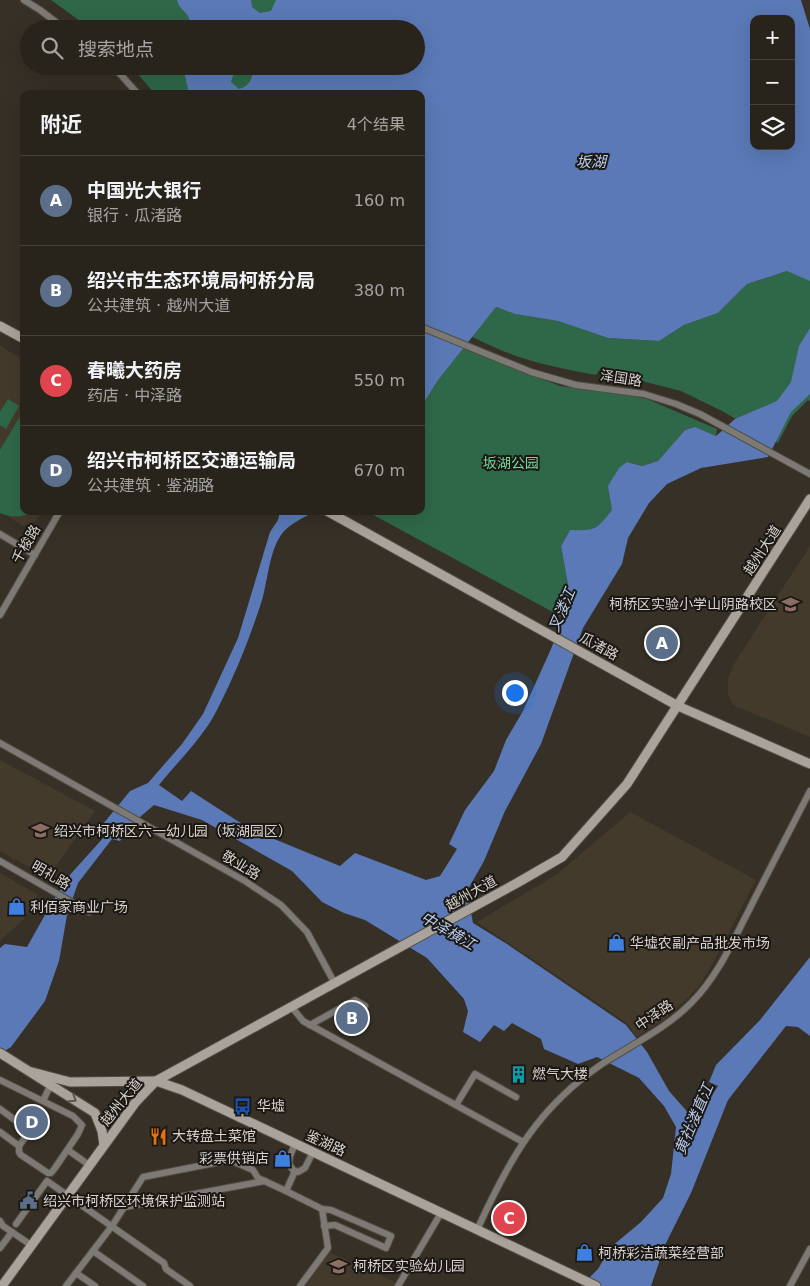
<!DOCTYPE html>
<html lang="zh">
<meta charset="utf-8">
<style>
body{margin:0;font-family:"DejaVu Sans","Noto Sans SC",sans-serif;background:#302c25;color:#f1f3f6}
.controls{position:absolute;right:15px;top:15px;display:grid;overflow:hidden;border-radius:10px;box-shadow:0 5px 20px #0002}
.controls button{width:45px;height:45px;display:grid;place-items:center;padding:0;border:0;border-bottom:1px solid #44413b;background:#28241c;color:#f1f3f6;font:25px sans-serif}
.you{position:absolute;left:514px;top:692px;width:18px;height:18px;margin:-12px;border:4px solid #fff;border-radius:50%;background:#1a73e8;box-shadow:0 0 0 8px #1a73e833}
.badge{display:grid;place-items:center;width:32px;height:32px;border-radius:50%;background:#b45309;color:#fff;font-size:16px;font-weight:700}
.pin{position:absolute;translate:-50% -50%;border:2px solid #fff;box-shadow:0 1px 5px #0006}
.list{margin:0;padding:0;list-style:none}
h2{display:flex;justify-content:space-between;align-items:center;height:65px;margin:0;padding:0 20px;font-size:21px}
h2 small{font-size:16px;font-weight:400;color:#a5a4a3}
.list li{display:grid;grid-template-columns:32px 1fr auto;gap:15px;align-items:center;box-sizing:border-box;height:90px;padding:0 20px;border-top:1px solid #44413b}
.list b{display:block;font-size:19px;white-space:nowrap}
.list p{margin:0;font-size:16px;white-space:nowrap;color:#a5a4a3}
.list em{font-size:16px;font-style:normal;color:#a5a4a3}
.icon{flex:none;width:28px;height:28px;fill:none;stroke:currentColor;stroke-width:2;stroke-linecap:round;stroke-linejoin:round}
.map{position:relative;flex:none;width:810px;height:1286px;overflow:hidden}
.search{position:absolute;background:#28241c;box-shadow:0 5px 20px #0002;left:20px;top:20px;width:405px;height:55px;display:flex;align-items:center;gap:12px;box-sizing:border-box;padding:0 18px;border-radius:28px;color:#a5a4a3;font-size:19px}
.panel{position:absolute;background:#28241c;box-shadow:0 5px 20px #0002;left:20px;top:90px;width:405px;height:425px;border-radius:10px}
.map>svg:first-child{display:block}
.built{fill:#443a2c}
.green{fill:#2f6848}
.water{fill:#5a79b6;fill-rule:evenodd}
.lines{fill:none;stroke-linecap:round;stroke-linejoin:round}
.street-casing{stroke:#534d44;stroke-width:8}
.secondary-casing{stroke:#534d44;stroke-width:11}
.street{stroke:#7d7a75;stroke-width:6}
.secondary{stroke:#a9a39c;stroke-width:9}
.oneway{stroke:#5b5751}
.labels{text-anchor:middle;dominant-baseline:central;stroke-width:4;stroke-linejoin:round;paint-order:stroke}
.street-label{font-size:14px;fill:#d7d3ce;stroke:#1b1814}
.park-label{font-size:14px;fill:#70da9d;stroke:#1b1814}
.poi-label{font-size:14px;fill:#d7d3ce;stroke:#1b1814;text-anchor:start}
.water-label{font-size:15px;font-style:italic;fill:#b9ccee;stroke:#1b1814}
</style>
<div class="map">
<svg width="810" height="1286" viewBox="0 0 810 1286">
<rect width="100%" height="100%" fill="#363026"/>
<!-- built -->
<g class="built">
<path d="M 0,346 L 24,360 L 24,511 L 42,511 L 36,521 L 24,526 L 0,512 Z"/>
<path d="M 810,546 L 810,737 L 733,705 L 728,695 L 728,678 L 735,662 Z"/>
<path d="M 0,760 L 95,811 L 48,877 L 0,851 Z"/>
<path d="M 630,812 L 756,880 L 712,965 L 697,989 L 665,1019 L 636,1037 L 627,1023 L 477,922 L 556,875 Z"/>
<path d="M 0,873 L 38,895 L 24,919 L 0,941 Z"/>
<path d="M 329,1252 L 388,1279 L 401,1286 L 306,1286 Z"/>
</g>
<!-- green -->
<g class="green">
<path d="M 51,0 L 296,0 L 277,29 L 91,29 Z"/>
<path d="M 131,66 L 257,66 L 251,94 L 155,94 Z"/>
<path d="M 810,270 L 810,401 L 808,400 L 792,416 L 778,443 L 722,411 L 681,391 L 630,378 L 630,373 L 601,368 L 596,375 C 548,366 514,359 471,336 L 496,307 L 515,314 L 558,321 L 608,338 L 659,341 L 684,325 L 718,313 L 747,284 L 787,271 Z"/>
<path d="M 464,346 L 511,367 L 560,386 L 616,393 L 647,399 L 717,429 L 716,436 L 695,427 L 685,430 L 658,461 L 642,466 L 627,462 C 620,487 617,527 585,531 C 580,531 575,531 570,530 L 561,546 L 568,585 L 562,617 L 366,511 L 421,511 L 421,407 L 437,380 Z"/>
<path d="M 8,399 L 19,406 L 6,429 L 0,425 L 0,412 Z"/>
<path d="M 24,410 L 24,511 L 34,511 C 22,518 12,518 0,513 L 0,450 Z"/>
</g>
<!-- water -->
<g class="water">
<path d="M 177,0 L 251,0 L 252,7 L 260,13 L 271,11 L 276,0 L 801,0 L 810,29 L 810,281 L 787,271 L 747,284 L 718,313 L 684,325 L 659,341 L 608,338 L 558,321 L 515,314 L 496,307 L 438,380 L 421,407 L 421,94 L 189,94 L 183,66 L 236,66 L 231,82 L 239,89 C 251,86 252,77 255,66 L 416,66 L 416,29 L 190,29 C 192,11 180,13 177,0 ZM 754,19 L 791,19 L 791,146 L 754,146 Z"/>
<path d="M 810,328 L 810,394 L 791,412 L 768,457 L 701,468 L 667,484 L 649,503 L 628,538 L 622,564 L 583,628 L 541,744 L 505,811 L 484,861 L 467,891 L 473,923 L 507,944 L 626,1025 L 647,1052 L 669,1091 L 691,1116 L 702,1111 L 718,1086 L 709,1082 L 716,1065 L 760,1020 L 810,957 L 810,1036 L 798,1027 L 786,1026 L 728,1100 L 691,1193 L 665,1245 L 651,1286 L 581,1286 L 598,1269 L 611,1247 L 641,1222 L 663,1198 L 671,1174 L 676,1127 L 664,1106 L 639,1078 L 597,1057 L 578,1064 L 544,1049 L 541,1039 L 512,1023 L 504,1031 L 494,1025 L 480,1042 L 463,1032 L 468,1011 L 464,999 L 427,958 L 365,920 L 344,913 L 322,902 L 292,871 L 202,820 L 154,805 L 133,823 L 120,841 L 112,839 L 78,883 L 67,915 L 59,961 L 45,1001 L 11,1047 L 0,1054 L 0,948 L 5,944 L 27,947 L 50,906 L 68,877 L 104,837 L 99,829 L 130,791 L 148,783 L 182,744 L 203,714 L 238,638 L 270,532 L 278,520 L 280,511 L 316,511 C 305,517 288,524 281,535 C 269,553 268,579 262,600 C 250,638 235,675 217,710 C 203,738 178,761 159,785 L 182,801 L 191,791 L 250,829 L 340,866 L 355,853 L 426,880 L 440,876 L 457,849 L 449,844 L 465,810 L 494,771 L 506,740 L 523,711 L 551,649 L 562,621 L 568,585 L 561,546 L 570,530 C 596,531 596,530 612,510 L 608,486 L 619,468 L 627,462 L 642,466 L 658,461 L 685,430 L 695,427 L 716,436 L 735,419 L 777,401 L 791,382 L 799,346 Z"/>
</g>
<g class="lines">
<defs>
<g id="street">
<path d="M 24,0 L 40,10 L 65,29"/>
<path d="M 113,66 L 138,94"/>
<path d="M 421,327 L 531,372 L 576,385 L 644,394 L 676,404 L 700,414 L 810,474"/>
<path d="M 0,534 L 35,555"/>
<path d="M 0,615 L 60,511"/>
<path d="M 0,743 L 245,881 L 281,905 L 307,932 L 334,982"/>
<path d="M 0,861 L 89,912"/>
<path d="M 291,1006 L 303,1021 L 523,1142"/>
<path d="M 310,1025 L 355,1000 L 365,1006"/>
<path d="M 0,1080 L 73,1116 L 82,1125 L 78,1134 L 55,1168 L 51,1173 L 48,1173 L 21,1155 L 19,1152 L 19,1146 L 0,1132"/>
<path d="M 43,1101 L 51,1084"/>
<path d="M 456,1105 L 475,1074 L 516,1097"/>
<path d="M 0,1109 L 30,1131 L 19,1146"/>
<path d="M 295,1144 L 290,1156 L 289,1164 L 293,1170 L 298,1172 L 305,1168 L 313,1152"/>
<path d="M 68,1150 L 89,1165"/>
<path d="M 295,1171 L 286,1191 L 322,1209 L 328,1248 L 300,1286"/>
<path d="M 125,1207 L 265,1181"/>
<path d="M 322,1209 L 331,1210 L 391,1236 L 386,1248 L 335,1225 L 324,1226"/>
<path d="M 0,1221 L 3,1226 L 31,1245"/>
<path d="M 16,1224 L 47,1181 L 164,1263 L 166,1269 L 190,1286"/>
<path d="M 477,1230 C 509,1160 537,1108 602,1064 C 633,1044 667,1028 692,1002 C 717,977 732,943 748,912 C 768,872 789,832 810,791"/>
<path d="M 0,1248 L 12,1232"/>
<path d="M 93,1251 L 143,1286"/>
<path d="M 76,1273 L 95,1286"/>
<path d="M 66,1286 L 112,1226 L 143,1177 L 230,1160 L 253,1170 L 258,1178 L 286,1191"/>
<path d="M 398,1286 L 441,1213"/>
<path d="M 790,1286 L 810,1249"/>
</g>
<g id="secondary">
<path d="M 0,326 L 24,339"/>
<path d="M 327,511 L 678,706 L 810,764"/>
<path d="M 0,1053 L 95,1113 L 102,1131 L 104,1145"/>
<path d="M 32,1072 L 70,1082 L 156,1081 L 182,1090 L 596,1286"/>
<path d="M 2,1286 L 135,1103 L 156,1081 L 517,883 L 562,857 L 627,784 L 810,499"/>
</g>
</defs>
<!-- street casing -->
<use href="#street" class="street-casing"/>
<!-- secondary casing -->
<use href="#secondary" class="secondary-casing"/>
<!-- street -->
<use href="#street" class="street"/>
<!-- secondary -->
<use href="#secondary" class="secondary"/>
</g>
<!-- one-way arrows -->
<defs><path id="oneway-chevron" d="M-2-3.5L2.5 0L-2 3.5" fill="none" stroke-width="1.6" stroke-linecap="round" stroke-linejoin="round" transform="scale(1.25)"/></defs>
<use class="oneway" href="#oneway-chevron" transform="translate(73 1099) rotate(33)"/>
<!-- icons -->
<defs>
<symbol id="school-bare" viewBox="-9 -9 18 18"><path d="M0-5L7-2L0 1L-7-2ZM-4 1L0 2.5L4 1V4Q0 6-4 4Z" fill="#8d6e63" stroke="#1b1814" stroke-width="2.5" paint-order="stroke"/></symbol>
<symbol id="shop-bare" viewBox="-9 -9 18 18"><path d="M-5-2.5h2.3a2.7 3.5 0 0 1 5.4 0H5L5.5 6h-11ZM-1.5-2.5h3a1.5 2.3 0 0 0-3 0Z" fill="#3f7fe0" stroke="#1b1814" stroke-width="2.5" paint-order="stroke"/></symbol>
<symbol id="building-bare" viewBox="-9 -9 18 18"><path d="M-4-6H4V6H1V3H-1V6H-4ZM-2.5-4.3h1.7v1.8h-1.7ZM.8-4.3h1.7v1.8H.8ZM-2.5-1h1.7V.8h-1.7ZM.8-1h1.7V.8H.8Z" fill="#0f9aa8" stroke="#1b1814" stroke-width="2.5" paint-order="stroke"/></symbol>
<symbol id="bus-bare" viewBox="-9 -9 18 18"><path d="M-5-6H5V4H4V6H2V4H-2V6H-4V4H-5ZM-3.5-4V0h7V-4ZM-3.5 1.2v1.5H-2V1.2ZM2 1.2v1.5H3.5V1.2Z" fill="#1a4fb4" stroke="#1b1814" stroke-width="2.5" paint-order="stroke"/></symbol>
<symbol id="restaurant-bare" viewBox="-9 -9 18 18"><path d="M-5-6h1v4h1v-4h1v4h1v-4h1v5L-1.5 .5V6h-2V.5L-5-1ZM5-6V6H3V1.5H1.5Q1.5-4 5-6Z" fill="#e8710a" stroke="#1b1814" stroke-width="2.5" paint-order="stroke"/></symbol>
<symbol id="civic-bare" viewBox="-9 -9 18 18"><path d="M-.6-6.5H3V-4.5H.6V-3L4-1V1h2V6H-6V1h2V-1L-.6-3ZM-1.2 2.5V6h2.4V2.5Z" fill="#5c6f8a" stroke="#1b1814" stroke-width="2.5" paint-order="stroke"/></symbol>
</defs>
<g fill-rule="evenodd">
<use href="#school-bare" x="778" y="592" width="25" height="25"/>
<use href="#school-bare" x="28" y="818" width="25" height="25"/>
<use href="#shop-bare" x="4" y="894" width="25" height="25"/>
<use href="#shop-bare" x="604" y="930" width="25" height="25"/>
<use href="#building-bare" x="506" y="1062" width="25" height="25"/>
<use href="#bus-bare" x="230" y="1094" width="25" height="25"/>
<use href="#restaurant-bare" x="146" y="1124" width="25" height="25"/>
<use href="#shop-bare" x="270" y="1146" width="25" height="25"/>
<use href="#civic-bare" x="16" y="1188" width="25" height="25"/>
<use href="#shop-bare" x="572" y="1240" width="25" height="25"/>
<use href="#school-bare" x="326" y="1254" width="25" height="25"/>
</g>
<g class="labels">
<!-- street labels -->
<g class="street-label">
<text transform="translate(621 378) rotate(9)">泽国路</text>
<text transform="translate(26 544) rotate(-60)">千梭路</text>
<text transform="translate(762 550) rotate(-57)">越州大道</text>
<text transform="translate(599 646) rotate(29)">瓜渚路</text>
<text transform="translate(241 865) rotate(31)">敬业路</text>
<text transform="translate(51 875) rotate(30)">明礼路</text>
<text transform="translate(471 893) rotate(-29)">越州大道</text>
<text transform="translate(654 1015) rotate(-34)">中泽路</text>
<text transform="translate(121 1102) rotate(-51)">越州大道</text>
<text transform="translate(326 1143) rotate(25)">鉴湖路</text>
</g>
<!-- park labels -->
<g class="park-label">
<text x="511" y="463">坂湖公园</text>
</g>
<!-- poi labels -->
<g class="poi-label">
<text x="777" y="604" text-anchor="end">柯桥区实验小学山阴路校区</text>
<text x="54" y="831">绍兴市柯桥区六一幼儿园（坂湖园区）</text>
<text x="30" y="907">利佰家商业广场</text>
<text x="630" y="943">华墟农副产品批发市场</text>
<text x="532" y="1074">燃气大楼</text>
<text x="257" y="1106">华墟</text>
<text x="172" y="1136">大转盘土菜馆</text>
<text x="269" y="1158" text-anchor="end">彩票供销店</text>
<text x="43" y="1201">绍兴市柯桥区环境保护监测站</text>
<text x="598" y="1253">柯桥彩洁蔬菜经营部</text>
<text x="353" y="1266">柯桥区实验幼儿园</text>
</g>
<!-- water labels -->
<g class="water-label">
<text x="591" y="162">坂湖</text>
<text transform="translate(562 610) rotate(-67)">叉溇江</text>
<text transform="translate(448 931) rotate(30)">中泽横江</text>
<text transform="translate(694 1119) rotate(-67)">黄社溇直江</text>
</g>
</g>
</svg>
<div class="controls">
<button>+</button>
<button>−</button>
<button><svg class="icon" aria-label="layers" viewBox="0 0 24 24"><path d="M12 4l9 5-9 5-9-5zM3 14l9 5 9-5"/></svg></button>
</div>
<div class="you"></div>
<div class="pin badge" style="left:662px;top:643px;background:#5c6f8a">A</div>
<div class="pin badge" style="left:352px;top:1018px;background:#5c6f8a">B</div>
<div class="pin badge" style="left:509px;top:1218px;background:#e0444e">C</div>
<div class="pin badge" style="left:32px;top:1122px;background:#5c6f8a">D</div>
<div class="search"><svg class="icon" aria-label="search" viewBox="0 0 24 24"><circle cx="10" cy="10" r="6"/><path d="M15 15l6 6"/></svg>搜索地点</div>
<section class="panel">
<h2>附近<small>4个结果</small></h2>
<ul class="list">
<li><span class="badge" style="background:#5c6f8a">A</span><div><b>中国光大银行</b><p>银行 · 瓜渚路</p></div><em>160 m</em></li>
<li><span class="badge" style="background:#5c6f8a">B</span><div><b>绍兴市生态环境局柯桥分局</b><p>公共建筑 · 越州大道</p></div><em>380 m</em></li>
<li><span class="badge" style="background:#e0444e">C</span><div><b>春曦大药房</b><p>药店 · 中泽路</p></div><em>550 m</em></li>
<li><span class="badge" style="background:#5c6f8a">D</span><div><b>绍兴市柯桥区交通运输局</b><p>公共建筑 · 鉴湖路</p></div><em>670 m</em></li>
</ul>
</section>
</div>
